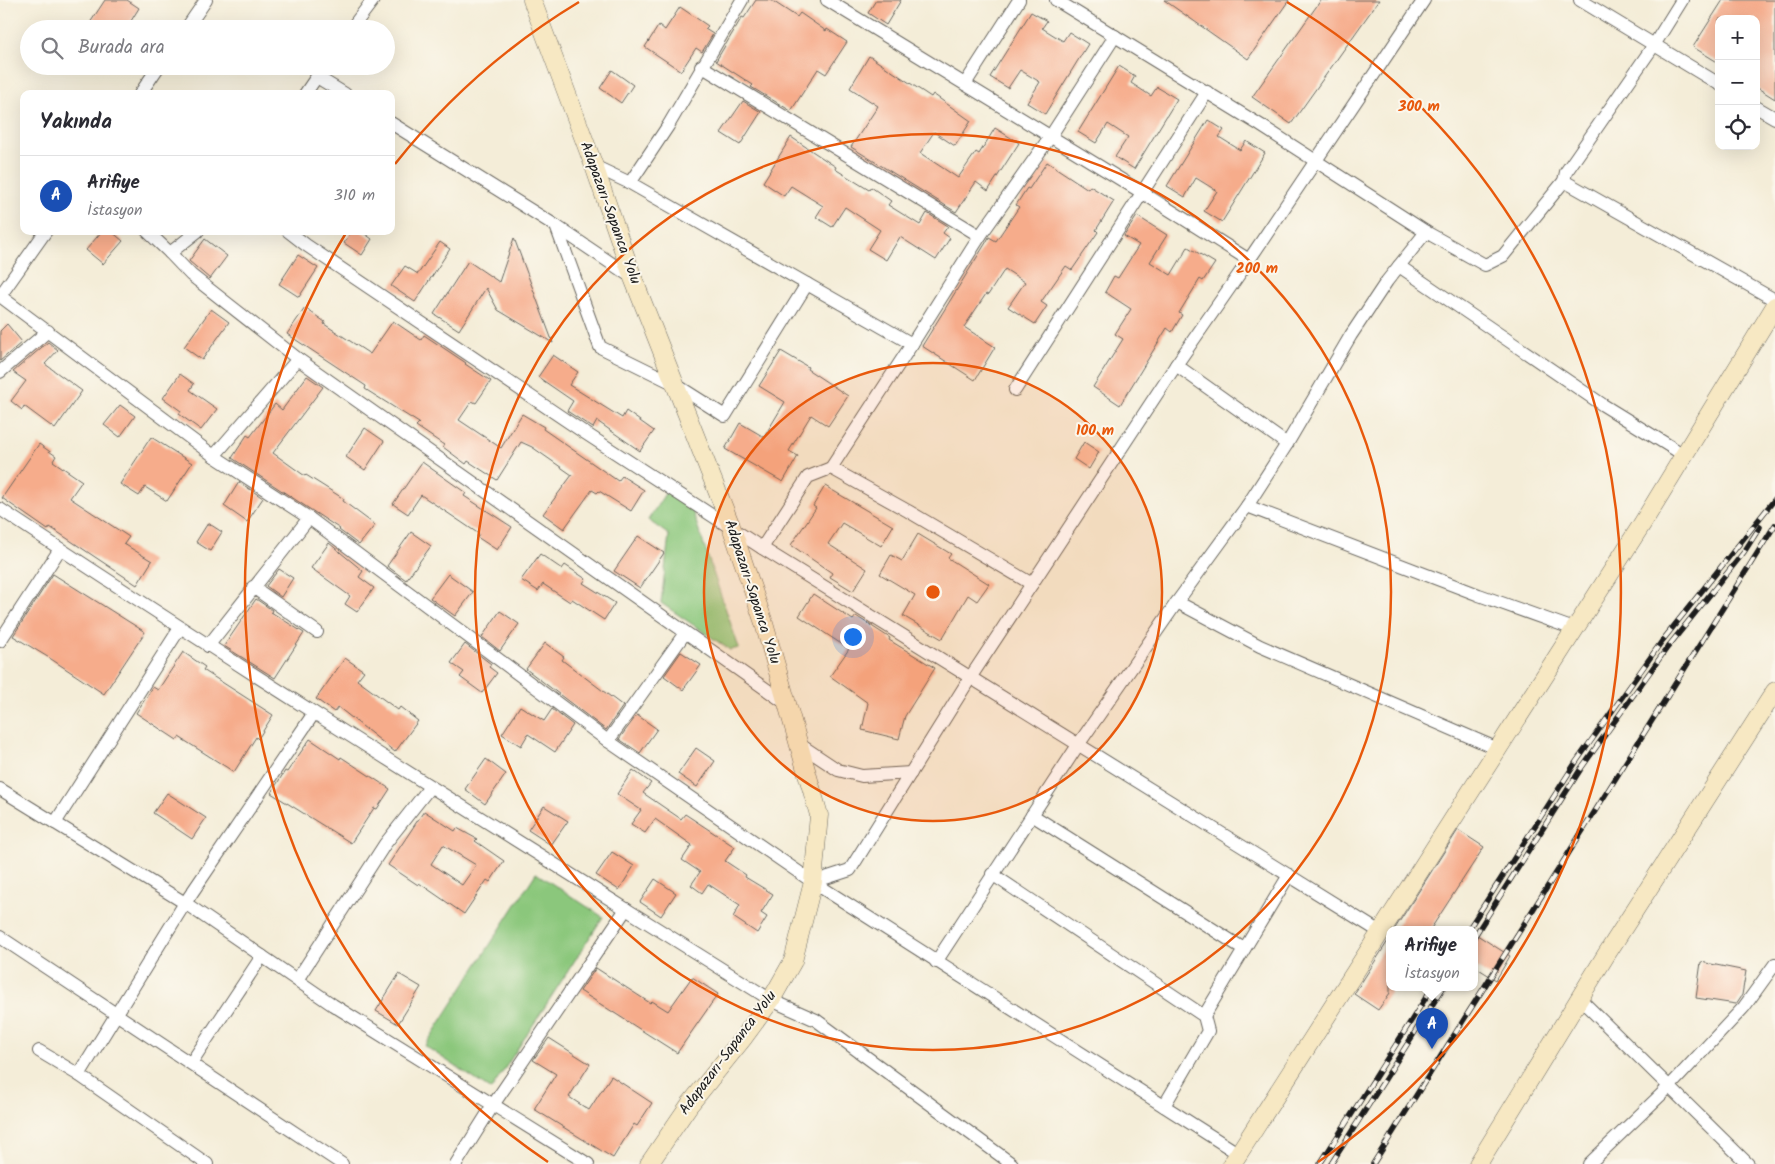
<!DOCTYPE html>
<html lang="tr">
<meta charset="utf-8">
<style>
body{margin:0;font-family:Kalam,sans-serif;background:#f2f2f3;color:#2b2b33}
.controls{position:absolute;right:15px;top:15px;display:grid;overflow:hidden;border-radius:10px;box-shadow:0 5px 20px #0002}
.controls button{width:45px;height:45px;display:grid;place-items:center;padding:0;border:0;border-bottom:1px solid #e1e1e2;background:#fff;color:#2b2b33;font:25px sans-serif}
.you{position:absolute;left:852px;top:636px;width:18px;height:18px;margin:-12px;border:4px solid #fff;border-radius:50%;background:#1a73e8;box-shadow:0 0 0 8px #1a73e833}
.badge{display:grid;place-items:center;width:32px;height:32px;border-radius:50%;background:#0b8043;color:#fff;font-size:16px;font-weight:700}
.pin{position:absolute;translate:-50% -41px;filter:drop-shadow(0 1px 2px #0008)}
.pin::after{content:'';position:absolute;top:26px;width:18px;height:15px;background:inherit;clip-path:polygon(0 0,100% 0,50% 100%)}
.popup{position:absolute;left:1386px;top:926px;width:92px;height:65px;box-sizing:border-box;display:grid;place-content:center;border-radius:10px;background:#fff;filter:drop-shadow(0 1px 4px #0005);font-size:16px;white-space:nowrap;color:#7c7c81}
.popup b{font-size:19px;color:#2b2b33}
.popup::after{content:'';position:absolute;left:50%;top:100%;margin-left:-10px;border:10px solid transparent;border-top-color:#fff}
.list{margin:0;padding:0;list-style:none}
h2{display:flex;justify-content:space-between;align-items:center;height:65px;margin:0;padding:0 20px;font-size:21px}
h2 small{font-size:16px;font-weight:400;color:#7c7c81}
.list li{display:grid;grid-template-columns:32px 1fr auto;gap:15px;align-items:center;box-sizing:border-box;height:80px;padding:0 20px;border-top:1px solid #e1e1e2}
.list b{display:block;font-size:19px;white-space:nowrap}
.list p{margin:0;font-size:16px;white-space:nowrap;color:#7c7c81}
.list em{font-size:16px;font-style:normal;color:#7c7c81}
.icon{flex:none;width:28px;height:28px;fill:none;stroke:currentColor;stroke-width:2;stroke-linecap:round;stroke-linejoin:round}
.map{position:relative;flex:none;width:1775px;height:1164px;overflow:hidden}
.search{position:absolute;background:#fff;box-shadow:0 5px 20px #0002;left:20px;top:20px;width:375px;height:55px;display:flex;align-items:center;gap:12px;box-sizing:border-box;padding:0 18px;border-radius:28px;color:#7c7c81;font-size:19px}
.panel{position:absolute;background:#fff;box-shadow:0 5px 20px #0002;left:20px;top:90px;width:375px;height:145px;border-radius:10px}
.map>svg:first-child{display:block}
.green{fill:#8bc77c;stroke:#54724c}
.building{fill:#f6ac8b;fill-rule:evenodd}
.lines{fill:none;stroke-linecap:round;stroke-linejoin:round}
.street-casing{stroke:#68655e;stroke-width:14}
.secondary-casing{stroke:#68655e;stroke-width:19}
.street{stroke:#fff;stroke-width:12}
.secondary{stroke:#f7e8c3;stroke-width:18}
.rail-casing{stroke:#1c1c1c;stroke-width:5.5}
.rail{stroke:#fbf7ec;stroke-width:4;stroke-dasharray:11;stroke-linecap:butt}
.ring{fill:none;stroke:#e8590c;stroke-width:2.5}
.labels{text-anchor:middle;dominant-baseline:central;stroke-width:4;stroke-linejoin:round;paint-order:stroke}
.street-label{font-size:15px;fill:#1c1c1c;stroke:#fbf7ec}
.centre{fill:#e8590c;stroke:#fbf7ec;stroke-width:2.5}
.ring-label{font-size:15px;text-anchor:middle;font-weight:bold;fill:#e8590c;stroke:#fbf7ec;stroke-width:4;stroke-linejoin:round;paint-order:stroke}
</style>
<div class="map">
<svg width="1775" height="1164" viewBox="0 0 1775 1164">
<rect width="100%" height="100%" fill="#fbf7ec"/>
<filter id="ink" filterUnits="userSpaceOnUse"><feTurbulence type="fractalNoise" baseFrequency=".02" numOctaves="2"/><feDisplacementMap in="SourceGraphic" scale="10" xChannelSelector="R" yChannelSelector="G"/><feConvolveMatrix kernelMatrix="1 2 1 2 8 2 1 2 1" color-interpolation-filters="sRGB"/></filter>
<filter id="wash" filterUnits="userSpaceOnUse"><feTurbulence type="fractalNoise" baseFrequency=".0096" numOctaves="4" result="noise"/><feDisplacementMap in="SourceGraphic" scale="20" xChannelSelector="R" yChannelSelector="G"/><feGaussianBlur stdDeviation="1.12" result="paint"/><feColorMatrix in="noise" values="0 0 0 0 0 0 0 0 0 0 0 0 0 0 0 0 0 1.4 0 .05"/><feComposite in="paint" operator="in"/></filter>
<g filter="url(#wash)">
<rect width="100%" height="100%" fill="#f4edd8"/>
<!-- green -->
<g class="green">
<path d="M 666,492 L 691,507 L 739,648 L 730,650 L 661,603 L 669,535 L 648,520 Z"/>
<path d="M 536,873 L 603,917 L 491,1090 L 425,1046 Z"/>
</g>
<g id="blocks">
<!-- building -->
<g class="building">
<path d="M 105,0 L 127,0 L 139,8 L 126,29 L 86,29 Z"/>
<path d="M 756,0 L 771,0 L 797,17 L 800,13 L 826,31 L 827,29 L 847,42 L 826,74 L 818,69 L 791,111 L 751,87 L 753,85 L 716,61 L 742,17 L 744,18 Z"/>
<path d="M 876,0 L 901,0 L 886,25 L 868,13 Z"/>
<path d="M 1164,0 L 1289,0 L 1248,59 Z"/>
<path d="M 1321,0 L 1379,0 L 1291,124 L 1252,97 Z"/>
<path d="M 1723,0 L 1775,0 L 1775,99 L 1756,87 L 1756,19 L 1719,19 L 1719,63 L 1693,47 Z"/>
<path d="M 680,7 L 708,26 L 705,29 L 713,34 L 702,52 L 696,48 L 681,71 L 645,47 L 659,25 L 665,30 Z"/>
<path d="M 1031,12 L 1047,21 L 1042,28 L 1063,41 L 1069,32 L 1088,44 L 1045,114 L 1027,103 L 1040,82 L 1020,70 L 1008,88 L 990,77 Z"/>
<path d="M 869,56 L 931,97 L 933,94 L 971,121 L 955,146 L 934,132 L 920,153 L 958,178 L 976,152 L 979,154 L 995,128 L 1019,143 L 988,191 L 976,182 L 956,212 L 851,147 L 878,106 L 850,88 Z"/>
<path d="M 1119,66 L 1135,76 L 1131,83 L 1151,96 L 1157,87 L 1177,99 L 1134,169 L 1115,157 L 1128,137 L 1108,124 L 1096,143 L 1078,132 Z"/>
<path d="M 612,70 L 633,85 L 621,103 L 600,88 Z"/>
<path d="M 743,101 L 761,112 L 740,145 L 721,133 Z"/>
<path d="M 1208,120 L 1224,130 L 1219,137 L 1240,150 L 1246,141 L 1265,153 L 1222,222 L 1204,211 L 1217,191 L 1196,178 L 1185,197 L 1167,186 Z"/>
<path d="M 791,137 L 836,167 L 835,169 L 869,190 L 871,187 L 891,201 L 888,205 L 920,225 L 927,213 L 948,226 L 943,233 L 950,238 L 936,260 L 900,237 L 886,260 L 868,249 L 880,230 L 845,207 L 832,227 L 816,217 L 823,206 L 791,186 L 784,196 L 763,182 Z"/>
<path d="M 1047,162 L 1088,189 L 1090,186 L 1114,201 L 1096,230 L 1098,232 L 1072,270 L 1066,266 L 1041,302 L 1047,306 L 1035,324 L 1008,307 L 1025,282 L 1005,269 L 988,295 L 986,294 L 964,327 L 995,347 L 975,380 L 922,346 L 987,241 L 989,237 L 996,241 L 1019,207 L 1016,205 L 1027,188 L 1029,189 Z"/>
<path d="M 1137,216 L 1167,235 L 1150,262 L 1171,275 L 1188,247 L 1215,263 L 1203,281 L 1200,279 L 1179,313 L 1182,315 L 1172,332 L 1167,328 L 1120,405 L 1093,387 L 1123,339 L 1115,334 L 1131,309 L 1105,292 L 1114,276 L 1118,278 L 1139,245 L 1124,236 Z"/>
<path d="M 102,231 L 111,231 L 123,241 L 103,264 L 86,250 Z"/>
<path d="M 352,231 L 361,231 L 372,239 L 362,255 L 344,243 Z"/>
<path d="M 514,238 L 553,343 L 498,310 L 486,288 L 459,330 L 434,314 L 468,261 L 499,282 Z"/>
<path d="M 205,239 L 227,256 L 210,279 L 189,261 Z"/>
<path d="M 440,242 L 450,249 L 415,302 L 391,286 L 405,266 L 418,274 Z"/>
<path d="M 298,255 L 318,268 L 299,297 L 279,284 Z"/>
<path d="M 305,308 L 325,322 L 324,324 L 370,354 L 393,321 L 421,340 L 424,335 L 466,363 L 465,364 L 491,381 L 476,403 L 472,401 L 459,420 L 501,448 L 522,414 L 544,427 L 543,429 L 618,481 L 622,476 L 644,490 L 631,511 L 599,491 L 597,493 L 592,490 L 564,529 L 543,514 L 572,475 L 532,447 L 521,442 L 497,480 L 468,461 L 466,464 L 443,447 L 444,445 L 416,426 L 419,423 L 365,389 L 366,386 L 287,334 Z"/>
<path d="M 211,309 L 229,322 L 202,360 L 184,347 Z"/>
<path d="M 7,324 L 22,342 L 0,361 L 0,331 Z"/>
<path d="M 48,342 L 58,350 L 45,364 L 82,391 L 55,429 L 24,406 L 22,410 L 11,401 L 26,381 L 13,372 Z"/>
<path d="M 781,351 L 808,367 L 807,369 L 848,396 L 828,426 L 811,415 L 789,451 L 798,456 L 783,482 L 725,449 L 740,423 L 764,437 L 785,402 L 759,386 Z"/>
<path d="M 553,355 L 578,372 L 569,385 L 622,418 L 626,411 L 654,431 L 640,451 L 597,421 L 593,428 L 567,411 L 573,401 L 538,377 Z"/>
<path d="M 180,374 L 194,384 L 190,390 L 217,409 L 201,430 L 179,414 L 181,411 L 163,398 Z"/>
<path d="M 307,376 L 323,387 L 273,453 L 305,476 L 306,475 L 344,499 L 343,501 L 375,525 L 359,545 L 339,530 L 340,529 L 232,458 L 247,435 L 250,437 L 275,404 L 282,410 Z"/>
<path d="M 120,405 L 135,416 L 120,437 L 104,425 Z"/>
<path d="M 365,428 L 384,441 L 365,470 L 346,457 Z"/>
<path d="M 151,437 L 192,463 L 167,501 L 145,487 L 139,496 L 120,484 Z"/>
<path d="M 1084,442 L 1099,452 L 1089,469 L 1074,459 Z"/>
<path d="M 39,444 L 56,456 L 53,461 L 82,481 L 70,498 L 129,537 L 124,544 L 152,561 L 137,585 L 50,527 L 48,530 L 2,498 Z"/>
<path d="M 422,462 L 466,493 L 464,496 L 512,527 L 497,550 L 477,537 L 479,534 L 421,495 L 408,514 L 393,504 Z"/>
<path d="M 239,482 L 263,498 L 247,522 L 224,506 Z"/>
<path d="M 825,486 L 893,526 L 881,546 L 842,523 L 828,544 L 867,569 L 853,591 L 830,577 L 832,573 L 791,545 L 816,508 L 813,506 Z"/>
<path d="M 208,523 L 222,532 L 210,551 L 196,542 Z"/>
<path d="M 411,532 L 431,546 L 406,580 L 387,566 Z"/>
<path d="M 918,534 L 951,554 L 948,558 L 989,584 L 977,601 L 968,595 L 942,639 L 903,616 L 915,595 L 880,574 L 891,555 L 902,561 Z"/>
<path d="M 638,536 L 664,553 L 640,588 L 614,571 Z"/>
<path d="M 329,543 L 363,571 L 359,577 L 374,588 L 357,612 L 345,604 L 350,596 L 311,568 Z"/>
<path d="M 540,554 L 562,569 L 565,565 L 586,579 L 583,583 L 615,603 L 604,620 L 572,599 L 570,602 L 543,584 L 538,591 L 521,580 Z"/>
<path d="M 279,569 L 293,578 L 281,597 L 266,586 Z"/>
<path d="M 53,574 L 145,632 L 104,694 L 51,659 L 13,636 Z"/>
<path d="M 448,574 L 473,592 L 455,616 L 430,598 Z"/>
<path d="M 813,594 L 853,620 L 856,616 L 890,638 L 889,640 L 935,668 L 905,716 L 899,739 L 862,730 L 868,703 L 830,676 L 849,649 L 799,616 Z"/>
<path d="M 256,599 L 272,610 L 271,612 L 304,633 L 275,678 L 224,646 Z"/>
<path d="M 500,611 L 519,624 L 500,651 L 482,637 Z"/>
<path d="M 545,643 L 564,657 L 562,660 L 623,706 L 606,730 L 526,669 Z"/>
<path d="M 465,644 L 491,664 L 489,667 L 497,673 L 482,693 L 460,677 L 464,672 L 451,663 Z"/>
<path d="M 183,652 L 205,667 L 203,670 L 273,715 L 258,739 L 256,737 L 234,772 L 179,737 L 177,740 L 136,713 L 153,687 L 158,690 Z"/>
<path d="M 681,652 L 701,665 L 683,690 L 664,676 Z"/>
<path d="M 345,658 L 364,671 L 357,680 L 398,710 L 400,707 L 418,721 L 395,752 L 338,707 L 334,712 L 316,699 Z"/>
<path d="M 520,706 L 544,721 L 552,709 L 573,725 L 555,752 L 528,734 L 521,746 L 502,734 Z"/>
<path d="M 637,715 L 657,729 L 640,753 L 619,739 Z"/>
<path d="M 310,739 L 340,759 L 341,757 L 390,789 L 377,809 L 374,808 L 351,843 L 271,793 L 285,771 L 287,772 Z"/>
<path d="M 696,748 L 715,761 L 697,787 L 678,774 Z"/>
<path d="M 486,759 L 506,774 L 485,804 L 465,789 Z"/>
<path d="M 633,770 L 651,783 L 643,793 L 681,819 L 685,814 L 735,847 L 725,861 L 746,875 L 745,877 L 773,894 L 761,913 L 767,917 L 757,933 L 733,917 L 740,905 L 708,884 L 702,893 L 691,885 L 700,872 L 682,860 L 692,845 L 655,819 L 645,833 L 631,824 L 641,810 L 617,794 Z"/>
<path d="M 167,793 L 206,818 L 192,839 L 153,813 Z"/>
<path d="M 544,806 L 568,821 L 551,845 L 528,830 Z"/>
<path d="M 424,811 L 455,831 L 457,828 L 477,839 L 475,841 L 504,861 L 490,882 L 487,880 L 464,914 L 419,883 L 418,885 L 388,865 ZM 443,845 L 476,865 L 462,885 L 431,864 Z"/>
<path d="M 1458,830 L 1484,847 L 1430,930 L 1394,930 Z"/>
<path d="M 612,852 L 634,866 L 619,890 L 596,875 Z"/>
<path d="M 655,879 L 676,893 L 661,916 L 640,902 Z"/>
<path d="M 1474,933 L 1510,956 L 1496,980 L 1474,966 Z"/>
<path d="M 1390,938 L 1390,993 L 1378,1010 L 1354,994 Z"/>
<path d="M 1701,962 L 1746,971 L 1742,995 L 1736,1004 L 1696,998 Z"/>
<path d="M 596,968 L 650,1003 L 652,1001 L 668,1011 L 692,977 L 718,994 L 677,1053 L 580,991 Z"/>
<path d="M 399,974 L 421,987 L 398,1024 L 376,1011 Z"/>
<path d="M 549,1038 L 590,1064 L 569,1097 L 589,1110 L 611,1076 L 652,1103 L 637,1126 L 634,1124 L 613,1158 L 534,1109 L 556,1074 L 533,1060 Z"/>
</g>
</g>
</g>
<g filter="url(#ink)">
<use href="#blocks" fill-opacity="0" stroke="#68655e" stroke-width="1"/>
<g class="lines">
<defs>
<g id="street">
<path d="M 1056,0 L 1260,125 L 1426,232 L 1485,265 L 1503,256 L 1564,181 L 1566,172 L 1654,45 L 1682,0"/>
<path d="M 1580,0 L 1719,84"/>
<path d="M 186,29 L 206,0"/>
<path d="M 351,29 L 373,0"/>
<path d="M 701,66 L 980,236"/>
<path d="M 317,77 L 345,94"/>
<path d="M 965,84 L 1019,0"/>
<path d="M 140,94 L 159,66"/>
<path d="M 305,94 L 324,66"/>
<path d="M 1756,107 L 1775,118"/>
<path d="M 391,123 L 556,226 L 633,278"/>
<path d="M 594,166 L 630,183 L 912,344"/>
<path d="M 1564,181 L 1775,300"/>
<path d="M 630,183 L 668,126 L 742,0"/>
<path d="M 556,226 L 600,347 L 673,383 L 725,416 L 807,284"/>
<path d="M 46,231 L 0,296 L 214,456 L 309,518 L 608,741 L 813,882 L 1239,1154"/>
<path d="M 147,231 L 170,253"/>
<path d="M 198,231 L 170,253 L 191,275 L 298,359 L 787,704"/>
<path d="M 288,231 L 306,245 L 582,431 L 762,548 L 1380,932"/>
<path d="M 1249,260 L 1424,0"/>
<path d="M 1399,266 L 1603,405 L 1684,455"/>
<path d="M 1176,365 L 1287,444"/>
<path d="M 0,372 L 48,331"/>
<path d="M 1015,390 L 1207,92"/>
<path d="M 214,456 L 298,359"/>
<path d="M 831,468 L 912,344 L 980,236 L 1050,137 L 1115,36"/>
<path d="M 1247,506 L 1479,595 L 1574,629"/>
<path d="M 0,509 C 254,678 513,838 771,1000 L 816,1020 L 1012,1164"/>
<path d="M 762,548 L 808,477 L 831,468 L 908,511 L 1032,584"/>
<path d="M 253,587 L 317,632"/>
<path d="M 1177,602 L 1260,646 L 1498,749"/>
<path d="M 0,641 L 60,549"/>
<path d="M 208,646 L 309,518"/>
<path d="M 608,741 L 685,633"/>
<path d="M 799,744 L 838,770 L 862,776 L 911,773"/>
<path d="M 0,789 L 185,903 L 333,1005 L 588,1164"/>
<path d="M 1032,815 L 1244,949"/>
<path d="M 55,823 L 180,628"/>
<path d="M 992,874 L 1204,1016 L 1208,1031 L 1164,1106"/>
<path d="M 813,882 L 850,870 L 970,678 L 1176,365 L 1249,260 L 1143,193 L 827,0"/>
<path d="M 0,937 L 342,1164"/>
<path d="M 936,962 L 1078,745 L 1177,602 L 1247,506 L 1287,444 L 1351,335 L 1387,281 L 1426,232"/>
<path d="M 297,980 L 385,844 L 430,787"/>
<path d="M 1580,999 L 1748,1164"/>
<path d="M 1204,1016 L 1289,875"/>
<path d="M 39,1051 L 79,1075 L 207,1164"/>
<path d="M 191,1063 L 262,956"/>
<path d="M 79,1075 L 185,903 L 314,713"/>
<path d="M 456,1164 L 493,1105 L 626,909"/>
<path d="M 1589,1164 L 1670,1086 L 1744,1007 L 1775,964"/>
</g>
<g id="secondary">
<path d="M 532,0 L 594,166 L 633,278 L 731,526 L 763,620 L 819,815 L 813,882 L 793,961 L 771,1000 L 744,1037 L 690,1104 L 649,1164"/>
<path d="M 1232,1164 L 1642,524 L 1775,306"/>
<path d="M 1478,1164 L 1606,955 L 1775,691"/>
</g>
</defs>
<!-- street casing -->
<use href="#street" class="street-casing"/>
<!-- secondary casing -->
<use href="#secondary" class="secondary-casing"/>
<!-- street -->
<use href="#street" class="street"/>
<!-- secondary -->
<use href="#secondary" class="secondary"/>
<defs>
<g id="rail">
<path d="M 1468,930 L 1576,762 L 1662,641 L 1775,499"/>
<path d="M 1474,937 L 1582,767 L 1667,648 L 1744,552 L 1760,527"/>
<path d="M 1320,1164 L 1432,988"/>
<path d="M 1331,1164 L 1443,988"/>
<path d="M 1373,1164 L 1775,525"/>
</g>
</defs>
<!-- rail casing -->
<use href="#rail" class="rail-casing"/>
<!-- rail -->
<use href="#rail" class="rail"/>
</g>
</g>
<!-- distance rings -->
<circle cx="933" cy="592" r="229" fill="#e8590c" fill-opacity=".12"/>
<g class="ring">
<circle cx="933" cy="592" r="229"/>
<circle cx="933" cy="592" r="458"/>
<path d="M548 1162A688 688 0 0 1 346 233M395 164A688 688 0 0 1 579 2M1287 2A688 688 0 0 1 1318 1162"/>
</g>
<g class="labels">
<!-- street labels -->
<g class="street-label">
<text transform="translate(610 213) rotate(70)">Adapazarı-Sapanca Yolu</text>
<text transform="translate(752 592) rotate(72)">Adapazarı-Sapanca Yolu</text>
<text transform="translate(728 1053) rotate(-53)">Adapazarı-Sapanca Yolu</text>
</g>
</g>
<circle cx="933" cy="592" r="8" class="centre"/>
<g class="ring-label">
<text x="1419" y="111">300 m</text>
<text x="1257" y="273">200 m</text>
<text x="1095" y="435">100 m</text>
</g>
</svg>
<div class="controls">
<button>+</button>
<button>−</button>
<button><svg class="icon" aria-label="locate" viewBox="0 0 24 24"><circle cx="12" cy="12" r="6"/><path d="M12 2v4M12 18v4M2 12h4M18 12h4"/></svg></button>
</div>
<div class="you"></div>
<div class="pin badge" style="left:1432px;top:1049px;background:#1a4fb4">A</div>
<div class="popup"><b>Arifiye</b>İstasyon</div>
<div class="search"><svg class="icon" aria-label="search" viewBox="0 0 24 24"><circle cx="10" cy="10" r="6"/><path d="M15 15l6 6"/></svg>Burada ara</div>
<section class="panel">
<h2>Yakında<small></small></h2>
<ul class="list">
<li><span class="badge" style="background:#1a4fb4">A</span><div><b>Arifiye</b><p>İstasyon</p></div><em>310 m</em></li>
</ul>
</section>
</div>
